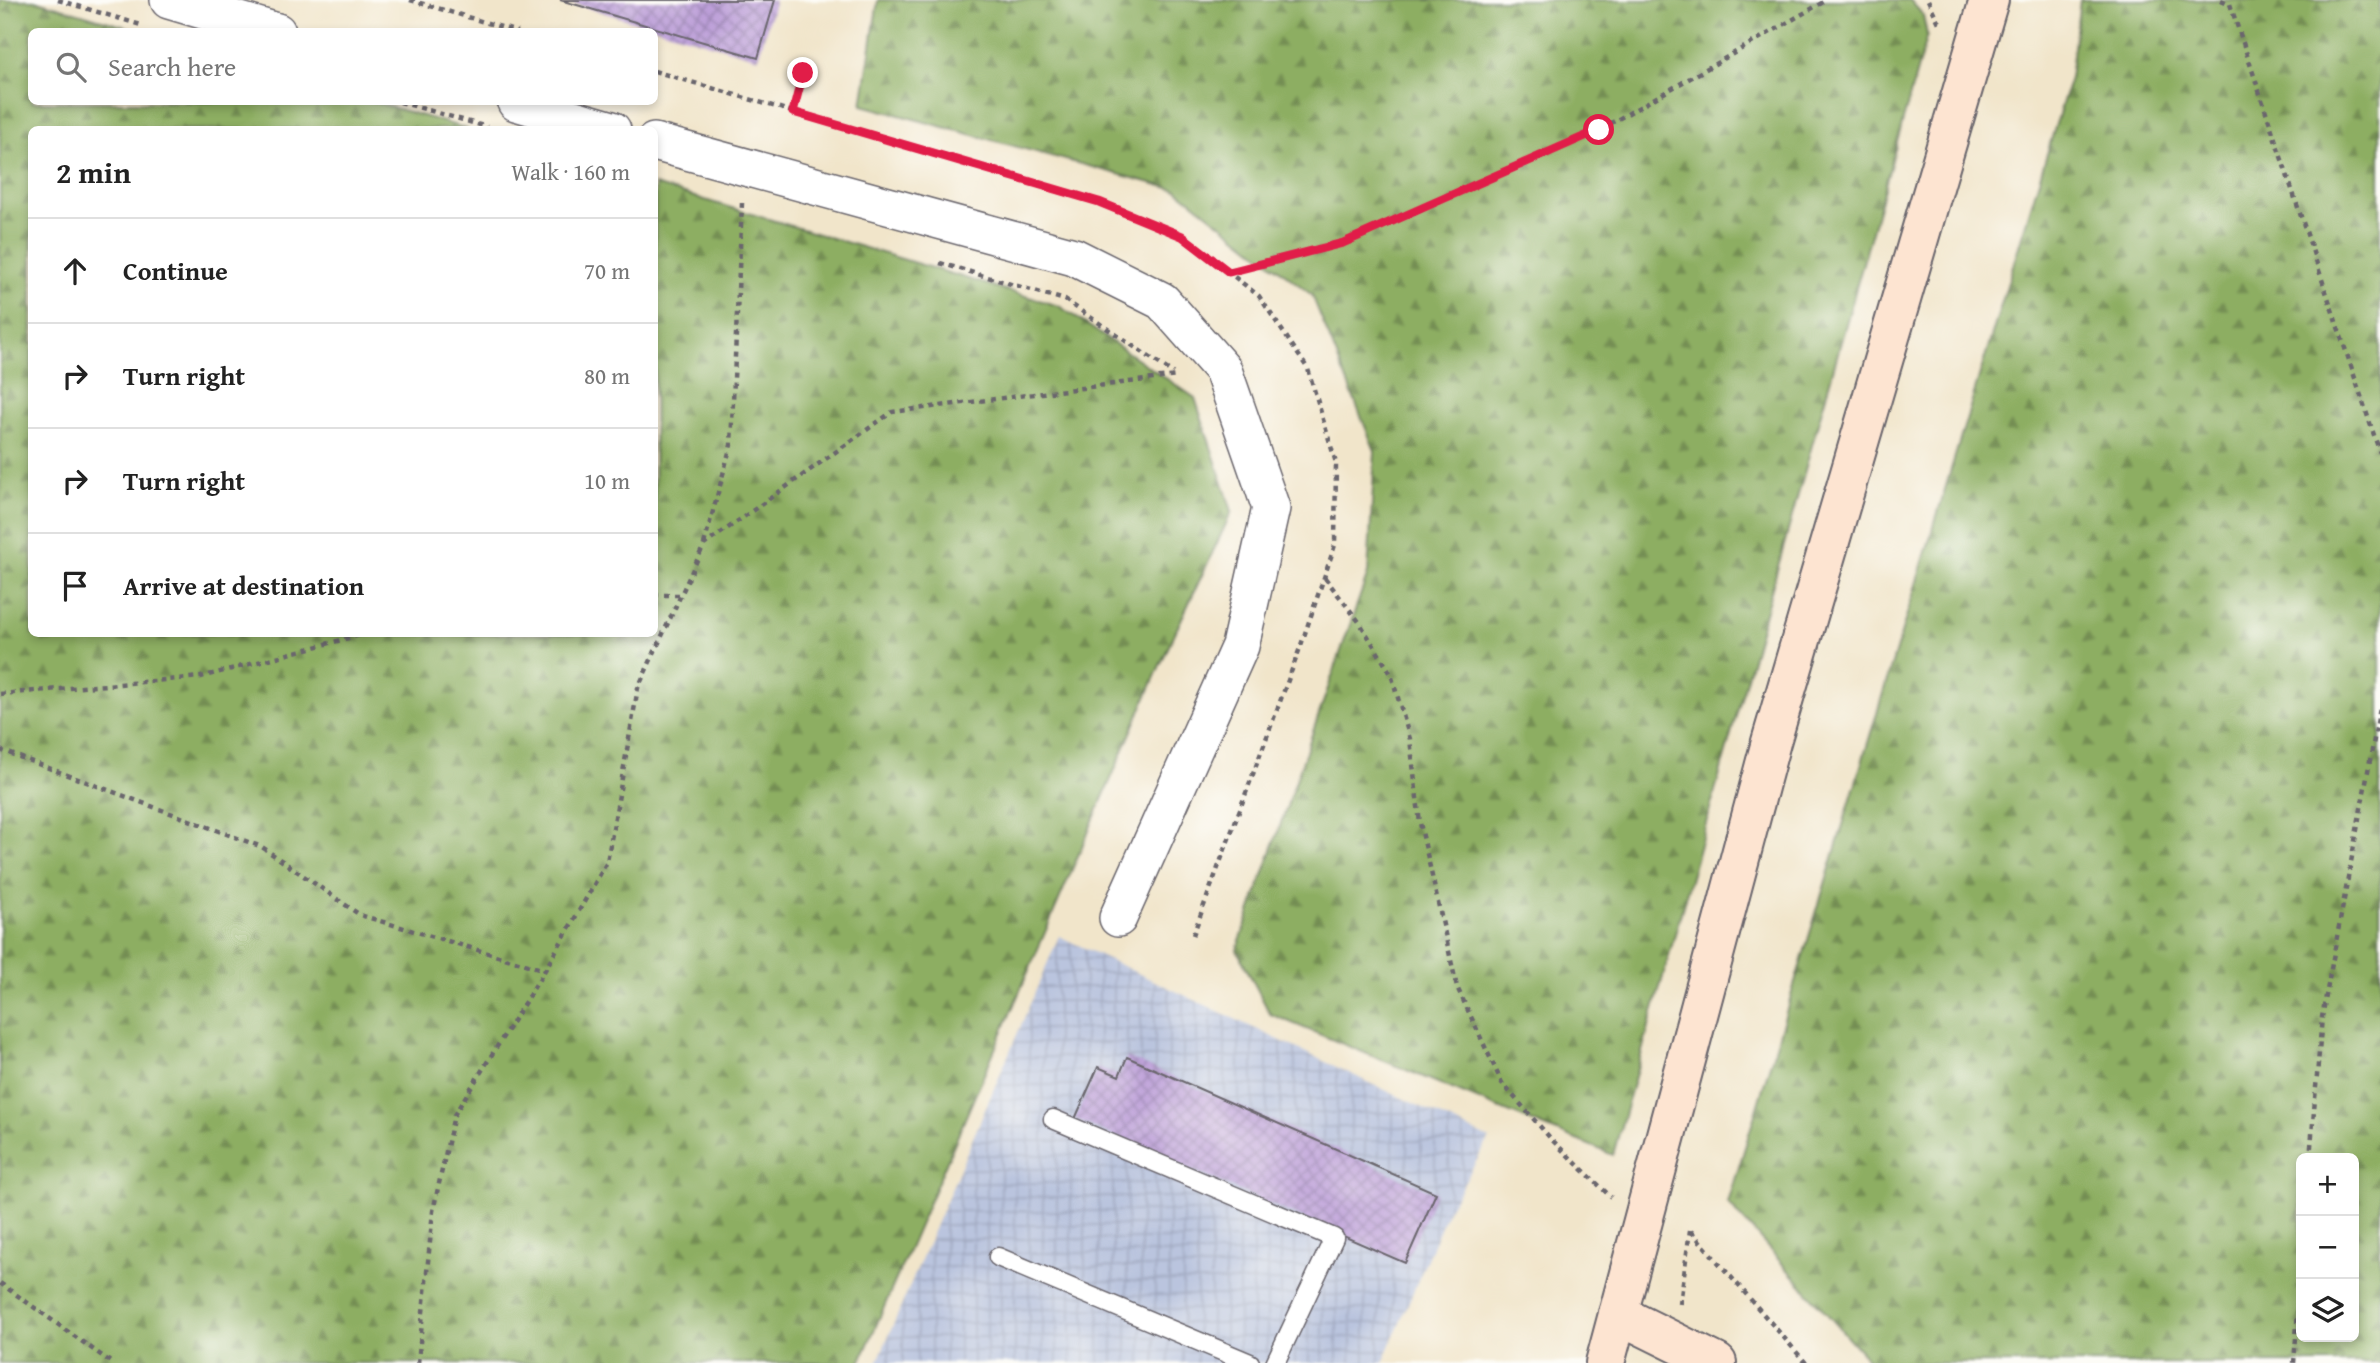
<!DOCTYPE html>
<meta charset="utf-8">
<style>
body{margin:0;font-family:"Gentium Book Plus",serif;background:#f2f2f2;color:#222}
.controls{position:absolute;right:21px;bottom:21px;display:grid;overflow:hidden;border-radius:10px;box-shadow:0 4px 10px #0003}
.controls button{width:63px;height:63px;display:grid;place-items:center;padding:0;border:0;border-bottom:2px solid #e0e0e0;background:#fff;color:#222;font:35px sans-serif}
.stop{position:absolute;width:21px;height:21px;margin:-16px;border:5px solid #e11d48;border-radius:50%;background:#fff}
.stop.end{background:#e11d48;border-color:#fff;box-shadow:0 2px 7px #0008}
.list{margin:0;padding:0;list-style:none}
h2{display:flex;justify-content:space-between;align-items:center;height:91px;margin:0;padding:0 28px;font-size:30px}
h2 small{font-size:23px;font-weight:400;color:#767676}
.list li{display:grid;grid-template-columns:46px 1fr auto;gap:21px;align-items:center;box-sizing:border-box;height:105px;padding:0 28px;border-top:2px solid #e0e0e0}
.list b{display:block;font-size:26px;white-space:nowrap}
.list em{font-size:23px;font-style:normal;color:#767676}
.icon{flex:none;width:38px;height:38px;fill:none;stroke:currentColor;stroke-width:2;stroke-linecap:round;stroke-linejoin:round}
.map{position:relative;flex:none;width:2380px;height:1363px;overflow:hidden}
.search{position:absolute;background:#fff;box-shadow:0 4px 10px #0003;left:28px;top:28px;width:630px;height:77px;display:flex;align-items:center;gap:18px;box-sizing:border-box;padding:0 24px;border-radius:10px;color:#767676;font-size:26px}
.panel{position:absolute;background:#fff;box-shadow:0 4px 10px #0003;left:28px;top:126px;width:630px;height:511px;border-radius:10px}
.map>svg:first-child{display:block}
.industrial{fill:url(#industrial-grid)}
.forest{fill:url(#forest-firs);stroke:#58684e;stroke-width:2;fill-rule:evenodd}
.building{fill:url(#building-cross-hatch)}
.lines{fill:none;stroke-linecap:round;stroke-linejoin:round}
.lane-casing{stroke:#6a666d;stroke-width:21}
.street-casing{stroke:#6a666d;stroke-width:40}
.secondary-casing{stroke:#6a666d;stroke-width:42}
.path{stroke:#6a666d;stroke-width:4.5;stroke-dasharray:5 5;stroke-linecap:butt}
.lane{stroke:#fff;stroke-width:18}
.street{stroke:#fff;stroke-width:37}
.secondary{stroke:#fde4d1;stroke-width:38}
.route{stroke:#e11d48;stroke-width:9}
</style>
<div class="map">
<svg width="2380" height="1363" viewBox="0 0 2380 1363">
<defs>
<pattern id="industrial-grid" width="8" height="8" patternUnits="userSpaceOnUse" patternTransform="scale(1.75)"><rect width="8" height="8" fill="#bac4de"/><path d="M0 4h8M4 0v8" fill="none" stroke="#a0a8bf"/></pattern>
<pattern id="forest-firs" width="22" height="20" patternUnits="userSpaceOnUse" patternTransform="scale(1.75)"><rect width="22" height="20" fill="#8dae62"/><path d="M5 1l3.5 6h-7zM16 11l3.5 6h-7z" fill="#738d52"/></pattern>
<pattern id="building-cross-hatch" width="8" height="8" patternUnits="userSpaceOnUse" patternTransform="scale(1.75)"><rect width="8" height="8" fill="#b797d6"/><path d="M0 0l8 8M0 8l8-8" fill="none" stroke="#947baf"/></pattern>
</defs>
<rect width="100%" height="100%" fill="#fdfcf7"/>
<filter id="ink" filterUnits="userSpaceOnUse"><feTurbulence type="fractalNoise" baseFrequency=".0143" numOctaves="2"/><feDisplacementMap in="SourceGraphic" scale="14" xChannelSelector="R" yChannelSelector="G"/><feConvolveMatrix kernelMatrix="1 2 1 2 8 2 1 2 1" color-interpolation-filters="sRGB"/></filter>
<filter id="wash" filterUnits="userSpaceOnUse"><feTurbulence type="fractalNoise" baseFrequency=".00686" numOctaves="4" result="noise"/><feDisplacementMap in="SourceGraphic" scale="28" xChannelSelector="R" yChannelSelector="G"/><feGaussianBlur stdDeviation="1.57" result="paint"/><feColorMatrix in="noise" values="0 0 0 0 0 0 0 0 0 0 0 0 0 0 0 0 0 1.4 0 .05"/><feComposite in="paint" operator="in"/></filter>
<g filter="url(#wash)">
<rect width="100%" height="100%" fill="#f1e5ca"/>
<!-- industrial -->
<path class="industrial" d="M 1059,936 L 1489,1139 L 1446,1214 L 1383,1363 L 877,1363 Z"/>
<!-- forest -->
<g class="forest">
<path d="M 0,0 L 34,0 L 140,31 L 32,32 L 32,102 L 374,102 L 468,129 L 32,130 L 32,634 L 654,634 L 655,185 L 1059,306 L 1195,398 L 1232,511 L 1160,665 L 860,1363 L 0,1363 Z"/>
<path d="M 878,0 L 1910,0 L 1923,15 L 1927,35 L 1613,1155 L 1270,1014 L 1237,950 L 1368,573 L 1375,451 L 1312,295 L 1177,190 L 862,105 Z"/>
<path d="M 2080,0 L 2380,0 L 2380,1363 L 1871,1363 L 1728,1203 L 2070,78 ZM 2354,1158 L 2354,1337 L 2301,1337 L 2301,1158 Z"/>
</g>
<g id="blocks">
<!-- building -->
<g class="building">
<path d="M 560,0 L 775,0 L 758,58 Z"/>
<path d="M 1127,1057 L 1436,1193 L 1405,1263 L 1075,1119 L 1098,1067 L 1119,1076 Z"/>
</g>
</g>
</g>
<g filter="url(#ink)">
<use href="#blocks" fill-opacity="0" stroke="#6a666d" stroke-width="2"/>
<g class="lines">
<defs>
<g id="lane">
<path d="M 1053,1119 L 1334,1238 L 1275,1363"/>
<path d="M 998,1257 L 1250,1363"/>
</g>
<g id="street">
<path d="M 169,0 L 277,32"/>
<path d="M 516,102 L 612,130"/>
<path d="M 654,142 L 1074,257 L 1162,301 L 1223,370 L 1271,508 L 1240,646 L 1118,918"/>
</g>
<g id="secondary">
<path d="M 1618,1314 L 1717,1363"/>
<path d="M 1605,1363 L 1771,742 L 1989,0"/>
</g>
</defs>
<!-- lane casing -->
<use href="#lane" class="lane-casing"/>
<!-- street casing -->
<use href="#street" class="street-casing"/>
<!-- secondary casing -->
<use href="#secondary" class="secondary-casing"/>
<!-- path -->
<g class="path">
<path d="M 58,0 L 141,25"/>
<path d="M 410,0 L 518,32"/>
<path d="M 1928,0 L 1941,27"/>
<path d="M 2221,0 L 2230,4 L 2380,453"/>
<path d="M 654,71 L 1099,202 L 1182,236 L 1259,296 L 1308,369 L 1336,463 L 1335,545 L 1300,648 L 1193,935"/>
<path d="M 400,102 L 487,127"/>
<path d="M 793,112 L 803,73"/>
<path d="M 940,263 L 1065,300 L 1173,373"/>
<path d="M 1229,272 L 1343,243 L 1599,130 L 1827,0"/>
<path d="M 704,544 L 731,445 L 742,203"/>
<path d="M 1325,578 L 1360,623 L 1391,674 L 1410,739 L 1420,823 L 1457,987 L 1502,1083 L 1552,1140 L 1611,1197"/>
<path d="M 654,595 L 681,595"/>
<path d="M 0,694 L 201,677 L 364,634"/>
<path d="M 0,750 L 262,847 L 360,915 L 545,970"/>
<path d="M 2310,1158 L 2322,1017 L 2380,707"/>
<path d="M 1691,1231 L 1806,1363"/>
<path d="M 0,1283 L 112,1363"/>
<path d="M 1680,1304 L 1690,1230"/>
<path d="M 418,1363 L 433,1211 L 454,1115 L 545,970 L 607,862 L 638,688 L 704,545 L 892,412 L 1177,376"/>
<path d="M 2294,1363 L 2301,1273"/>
</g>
<!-- lane -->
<use href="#lane" class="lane"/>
<!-- street -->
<use href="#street" class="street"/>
<!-- secondary -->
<use href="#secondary" class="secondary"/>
</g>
</g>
<g class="lines" filter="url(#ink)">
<!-- route -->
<path class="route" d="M 803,73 L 793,112 L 1099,202 L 1182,236 L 1229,272 L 1343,243 L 1599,130"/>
</g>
</svg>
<div class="controls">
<button>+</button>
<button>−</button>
<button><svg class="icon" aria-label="layers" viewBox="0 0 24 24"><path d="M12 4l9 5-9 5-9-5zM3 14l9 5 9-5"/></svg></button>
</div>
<div class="stop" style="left:1599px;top:130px"></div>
<div class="stop end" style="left:803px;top:73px"></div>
<div class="search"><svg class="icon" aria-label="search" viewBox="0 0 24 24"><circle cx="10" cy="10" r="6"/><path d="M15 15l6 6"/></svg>Search here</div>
<section class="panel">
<h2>2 min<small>Walk · 160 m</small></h2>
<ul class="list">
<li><svg class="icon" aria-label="ahead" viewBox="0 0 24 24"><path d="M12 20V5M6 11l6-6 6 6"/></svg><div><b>Continue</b></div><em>70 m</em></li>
<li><svg class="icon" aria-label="right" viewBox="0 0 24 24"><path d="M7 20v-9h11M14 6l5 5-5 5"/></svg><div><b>Turn right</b></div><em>80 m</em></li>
<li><svg class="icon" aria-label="right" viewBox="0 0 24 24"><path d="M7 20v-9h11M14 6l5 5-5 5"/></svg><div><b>Turn right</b></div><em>10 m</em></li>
<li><svg class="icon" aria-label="arrive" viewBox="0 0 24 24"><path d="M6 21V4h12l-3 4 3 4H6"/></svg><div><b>Arrive at destination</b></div></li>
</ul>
</section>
</div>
